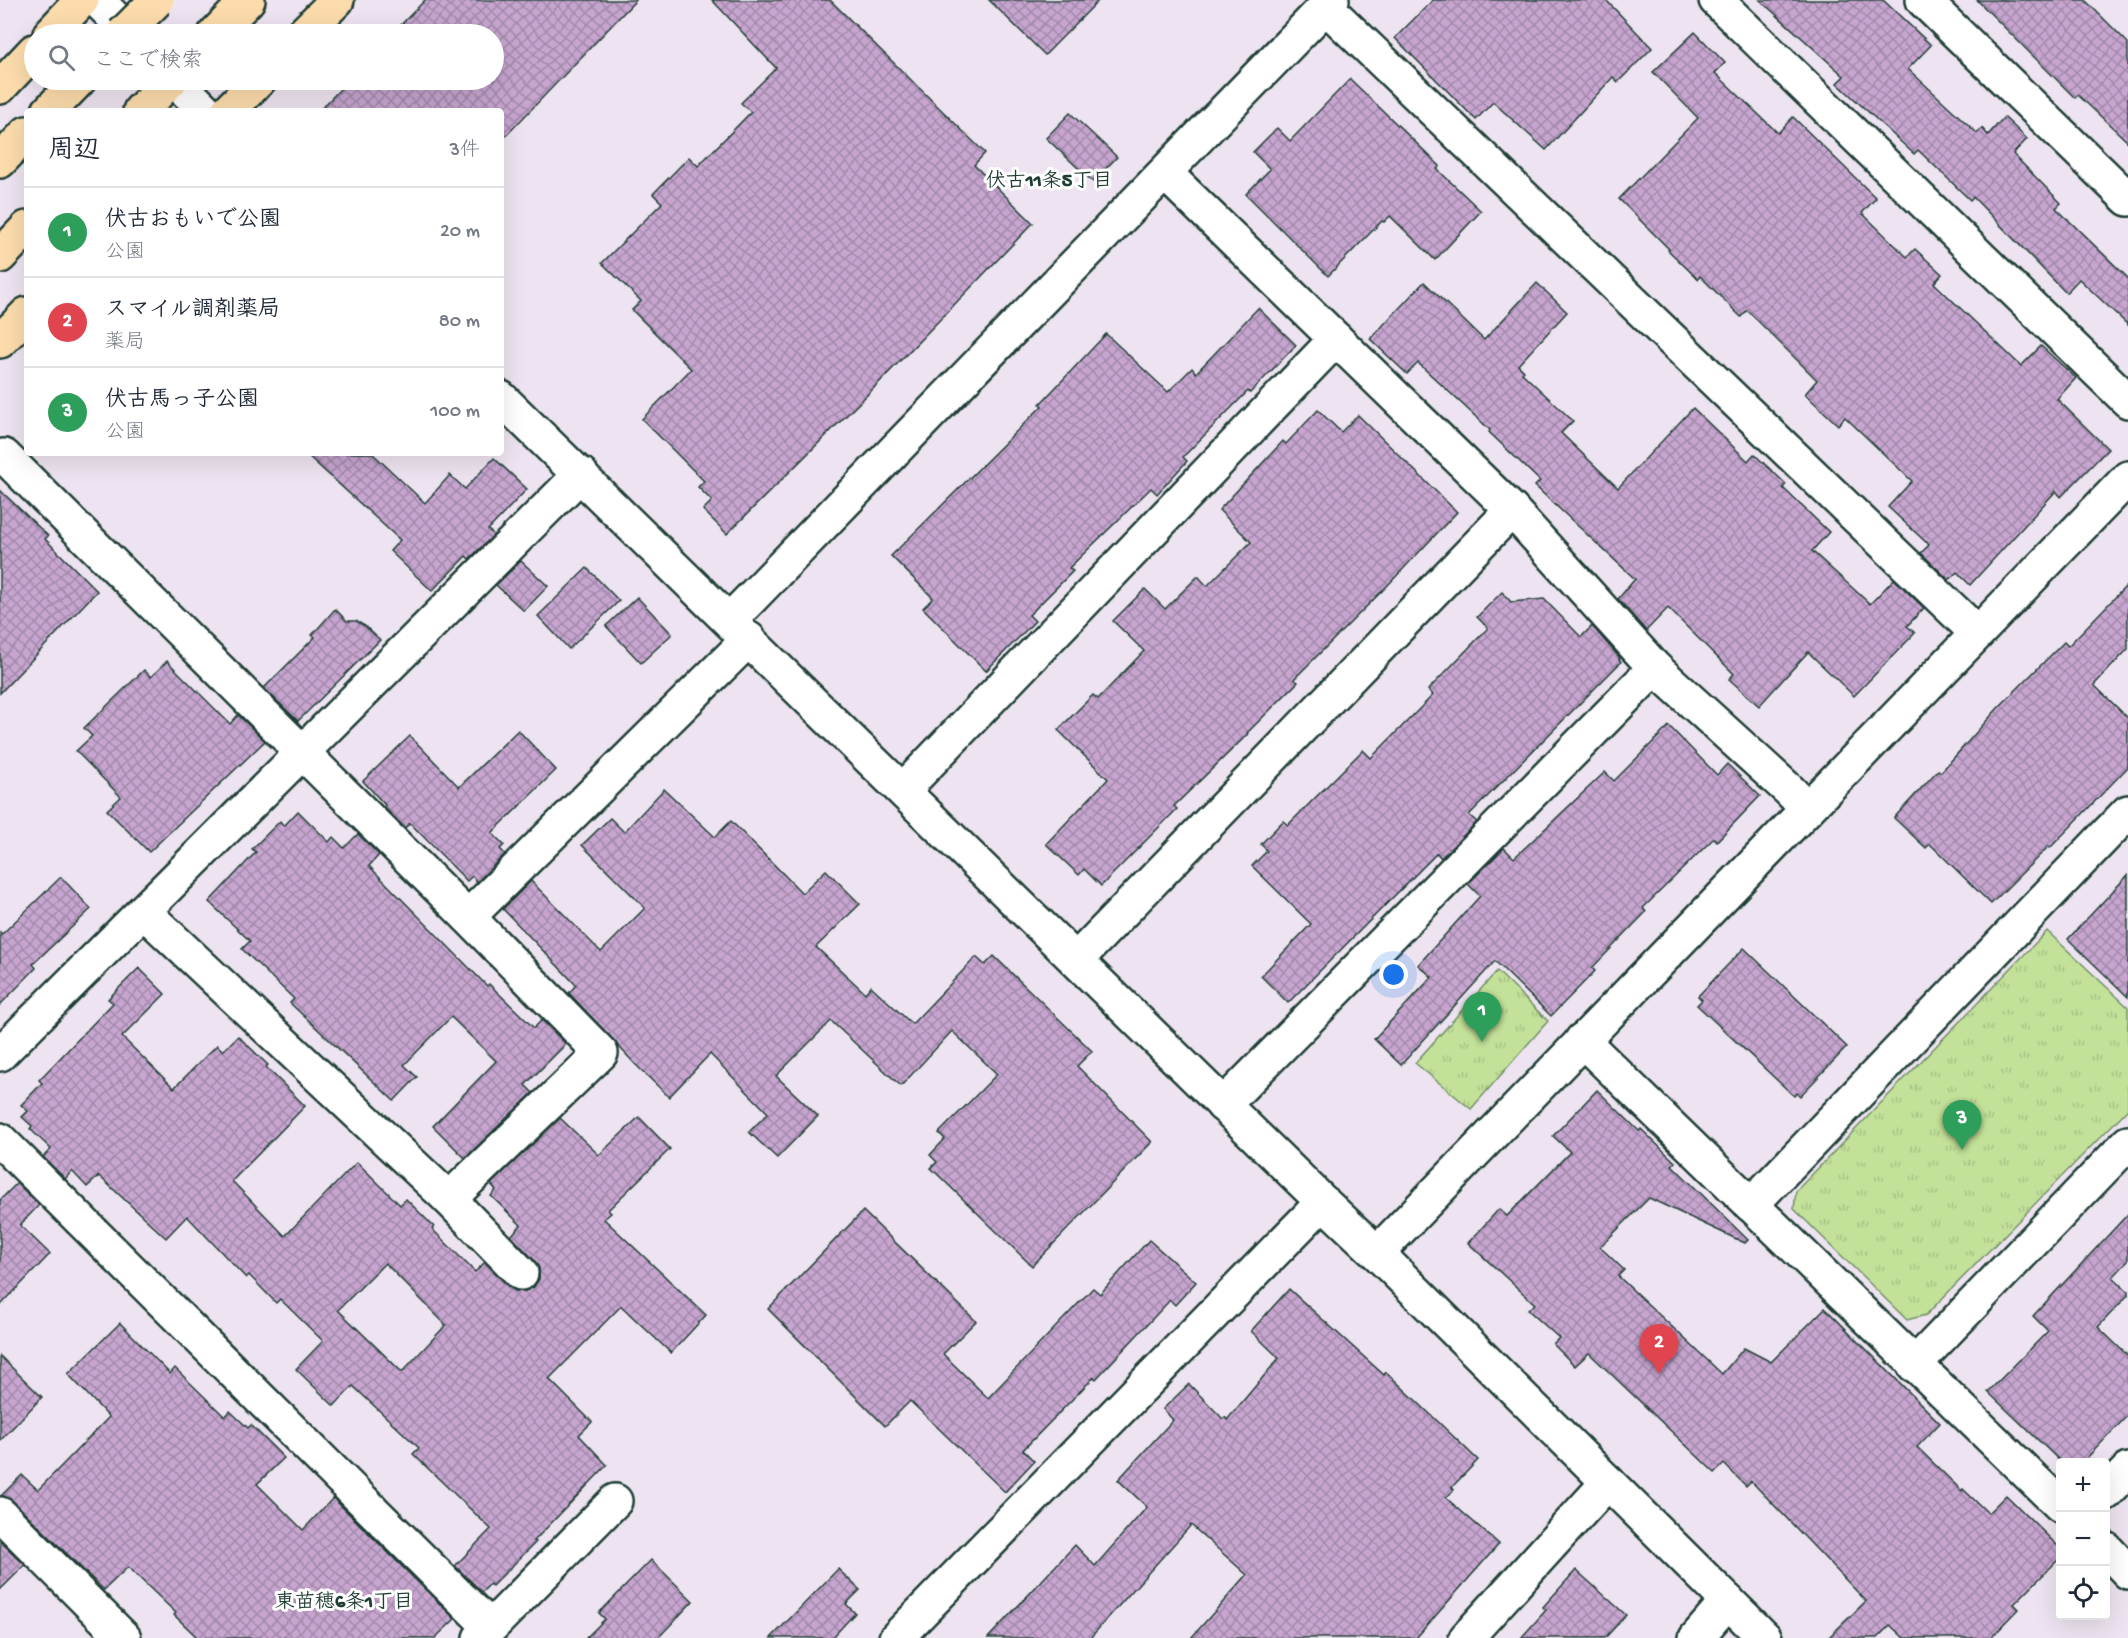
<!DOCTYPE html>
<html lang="ja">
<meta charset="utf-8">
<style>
body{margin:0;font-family:"Gochi Hand","Klee One",sans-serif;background:#f2f2f3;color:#1f2937}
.controls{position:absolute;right:18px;bottom:18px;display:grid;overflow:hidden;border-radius:6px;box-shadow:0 6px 24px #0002}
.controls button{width:54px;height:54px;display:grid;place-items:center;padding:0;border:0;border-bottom:2px solid #e0e1e3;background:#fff;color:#1f2937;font:30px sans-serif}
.you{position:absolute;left:1394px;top:975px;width:21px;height:21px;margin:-15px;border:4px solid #fff;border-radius:50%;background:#1a73e8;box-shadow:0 0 0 9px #1a73e833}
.badge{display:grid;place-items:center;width:39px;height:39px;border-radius:50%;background:#0f766e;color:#fff;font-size:20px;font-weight:700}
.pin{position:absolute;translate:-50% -50px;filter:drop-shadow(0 2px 3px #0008)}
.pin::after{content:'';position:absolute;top:32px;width:21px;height:18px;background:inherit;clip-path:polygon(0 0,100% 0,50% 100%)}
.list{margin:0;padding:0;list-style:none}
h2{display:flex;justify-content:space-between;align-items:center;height:78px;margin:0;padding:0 24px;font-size:26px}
h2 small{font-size:20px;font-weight:400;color:#747a83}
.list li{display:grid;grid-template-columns:39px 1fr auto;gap:18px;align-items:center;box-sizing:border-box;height:90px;padding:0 24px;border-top:2px solid #e0e1e3}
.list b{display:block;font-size:22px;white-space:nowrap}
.list p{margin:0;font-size:20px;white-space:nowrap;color:#747a83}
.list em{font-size:20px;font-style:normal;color:#747a83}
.icon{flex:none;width:33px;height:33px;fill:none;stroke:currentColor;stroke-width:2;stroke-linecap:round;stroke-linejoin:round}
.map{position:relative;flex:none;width:2128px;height:1638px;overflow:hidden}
.search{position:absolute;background:#fff;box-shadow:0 6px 24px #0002;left:24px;top:24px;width:480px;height:66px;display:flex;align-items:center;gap:15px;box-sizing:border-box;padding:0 21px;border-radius:33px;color:#747a83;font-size:22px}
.panel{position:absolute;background:#fff;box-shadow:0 6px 24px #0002;left:24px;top:108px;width:480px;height:348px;border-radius:6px}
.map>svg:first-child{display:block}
.park{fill:url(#park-tufts);stroke:#718f66;stroke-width:1.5}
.building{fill:url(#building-cross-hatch);stroke:#1f3d34;stroke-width:1.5;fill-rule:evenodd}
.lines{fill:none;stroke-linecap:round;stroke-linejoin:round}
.minor-casing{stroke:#1f3d34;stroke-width:38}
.tertiary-casing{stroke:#1f3d34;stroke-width:38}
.trunk-casing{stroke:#1f3d34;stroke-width:38}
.motorway-casing{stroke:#1f3d34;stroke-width:38}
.minor{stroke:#fff;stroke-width:33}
.tertiary{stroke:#fff;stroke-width:33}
.trunk{stroke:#fcdcac;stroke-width:33}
.motorway{stroke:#fcdcac;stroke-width:33}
.motorway-bridge-casing{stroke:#1f3d34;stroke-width:38;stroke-linecap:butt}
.motorway-bridge{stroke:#fcdcac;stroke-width:33}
.labels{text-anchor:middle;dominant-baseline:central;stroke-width:6;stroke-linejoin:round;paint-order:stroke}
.neighbourhood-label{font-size:20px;font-weight:bold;fill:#1f3d34;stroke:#fff}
</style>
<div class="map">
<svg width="2128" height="1638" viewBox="0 0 2128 1638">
<defs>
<pattern id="park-tufts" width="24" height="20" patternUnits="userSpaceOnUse" patternTransform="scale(1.5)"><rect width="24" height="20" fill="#c3e199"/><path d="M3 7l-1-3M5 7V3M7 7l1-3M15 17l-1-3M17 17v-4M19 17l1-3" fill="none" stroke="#a7c284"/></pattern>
<pattern id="building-cross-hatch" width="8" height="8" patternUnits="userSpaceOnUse" patternTransform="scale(1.5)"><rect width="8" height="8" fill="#c7a5cf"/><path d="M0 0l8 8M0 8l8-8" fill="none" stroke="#a188a9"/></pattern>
</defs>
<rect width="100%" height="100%" fill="#eee4f1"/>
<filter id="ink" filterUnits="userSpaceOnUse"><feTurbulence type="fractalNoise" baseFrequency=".0167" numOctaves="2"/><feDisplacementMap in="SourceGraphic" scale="12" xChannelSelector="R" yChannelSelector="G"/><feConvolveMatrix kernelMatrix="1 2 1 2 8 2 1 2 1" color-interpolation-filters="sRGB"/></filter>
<g filter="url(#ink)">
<!-- park -->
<g class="park">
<path d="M 2047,931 L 2128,1007 L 2128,1109 L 1926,1315 L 1907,1320 L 1794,1209 L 1796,1191 Z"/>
<path d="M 1497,971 L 1548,1021 L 1471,1109 L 1415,1063 Z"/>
</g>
<!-- building -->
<g class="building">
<path d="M 425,0 L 636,0 L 501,141 L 501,111 L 319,111 L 349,80 L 494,80 L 494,34 L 392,34 Z"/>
<path d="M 712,0 L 830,0 L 985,153 L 974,165 L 1033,223 L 871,391 L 727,534 L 703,510 L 712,501 L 698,487 L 704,481 L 642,419 L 691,369 L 632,310 L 641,301 L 602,263 L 662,203 L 653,194 L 689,157 L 698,166 L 751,112 L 741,103 L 776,68 Z"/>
<path d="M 989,0 L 1099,0 L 1045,55 Z"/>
<path d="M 1433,0 L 1606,0 L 1652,48 L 1618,82 L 1613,77 L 1546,150 L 1493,102 L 1476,120 L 1395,38 Z"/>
<path d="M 1760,0 L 1883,0 L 1931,45 L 1908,69 L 1977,133 L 1982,128 L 1988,135 L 2004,117 L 2027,139 L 2013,154 L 2061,203 L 2056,208 L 2128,278 L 2128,325 L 2079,279 L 2066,293 L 1973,197 L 1970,200 L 1918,150 L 1914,154 L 1837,83 L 1844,76 Z"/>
<path d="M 1977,0 L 2085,0 L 2128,43 L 2128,142 L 2078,95 L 2075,98 Z"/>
<path d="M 1695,32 L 1725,63 L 1715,73 L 1778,133 L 1793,117 L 1876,198 L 1862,213 L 1907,257 L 1915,249 L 1942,274 L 1934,283 L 2021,366 L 2041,346 L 2076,378 L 2057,399 L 2108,449 L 2061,497 L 2056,491 L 1970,585 L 1957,572 L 1949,580 L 1921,553 L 1929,545 L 1888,507 L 1912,481 L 1845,417 L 1838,425 L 1805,394 L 1817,380 L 1747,310 L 1741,317 L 1700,276 L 1698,279 L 1668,250 L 1669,249 L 1619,199 L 1698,118 L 1653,72 Z"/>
<path d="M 1350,79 L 1440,166 L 1437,169 L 1481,211 L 1435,260 L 1390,216 L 1384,222 L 1382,221 L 1328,276 L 1246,194 L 1270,169 L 1253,152 L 1277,128 L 1290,141 Z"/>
<path d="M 1070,113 L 1117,157 L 1093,182 L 1046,138 Z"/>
<path d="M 1424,282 L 1484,340 L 1537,283 L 1567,312 L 1518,365 L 1524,371 L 1522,373 L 1573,421 L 1561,433 L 1618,488 L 1693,408 L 1748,461 L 1754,454 L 1786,484 L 1783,488 L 1829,532 L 1812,551 L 1870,604 L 1894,579 L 1924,608 L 1907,626 L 1915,633 L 1854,696 L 1808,652 L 1759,706 L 1729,679 L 1734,674 L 1668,608 L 1646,631 L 1618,599 L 1635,579 L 1535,486 L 1540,481 L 1489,432 L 1490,430 L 1418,363 L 1407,374 L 1370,339 Z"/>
<path d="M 1258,308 L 1296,345 L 1250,393 L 1248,391 L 1183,457 L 1187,461 L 1157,494 L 1151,488 L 1069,568 L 1073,571 L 1029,615 L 1035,621 L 986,671 L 923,608 L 933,598 L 891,556 L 1042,406 L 1040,404 L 1106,334 L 1168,392 L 1192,368 L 1196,373 Z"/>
<path d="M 1318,410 L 1341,432 L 1358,415 L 1457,512 L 1388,585 L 1294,679 L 1298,682 L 1247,733 L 1248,734 L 1174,806 L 1177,809 L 1101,886 L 1084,869 L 1079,875 L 1046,844 L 1108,779 L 1058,730 L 1093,695 L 1098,699 L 1144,651 L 1113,621 L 1145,589 L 1165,609 L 1198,576 L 1207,586 L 1251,542 L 1219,510 L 1283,441 L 1286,444 Z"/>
<path d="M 305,453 L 372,453 L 425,503 L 450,475 L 465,489 L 494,458 L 527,489 L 488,530 L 494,535 L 469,559 L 466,556 L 432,591 L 390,551 L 400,540 Z"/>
<path d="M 0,490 L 48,536 L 45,539 L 97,591 L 0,693 Z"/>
<path d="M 521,561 L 548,586 L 524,611 L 496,585 Z"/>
<path d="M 587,568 L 619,601 L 569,649 L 538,616 Z"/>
<path d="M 2128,584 L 2128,649 L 2094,685 L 2128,718 L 2128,767 L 2050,848 L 2049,846 L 1991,904 L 1930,844 L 1926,848 L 1894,818 L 1938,770 L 1941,772 L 1998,708 L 2064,642 L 2068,646 Z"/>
<path d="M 1502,592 L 1511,602 L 1544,599 L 1581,637 L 1592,626 L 1620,658 L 1619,659 L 1621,662 L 1469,815 L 1477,822 L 1441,858 L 1437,853 L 1288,1003 L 1261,976 L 1311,924 L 1252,866 L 1267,851 L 1261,844 L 1283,821 L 1288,825 L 1363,750 L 1371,758 L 1433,695 L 1428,690 L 1488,628 L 1477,617 Z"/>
<path d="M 637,597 L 672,634 L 641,663 L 606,626 Z"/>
<path d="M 335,609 L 347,621 L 356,621 L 365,626 L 380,640 L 298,721 L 264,688 L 315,637 L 312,635 Z"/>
<path d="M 167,661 L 230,724 L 238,715 L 265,741 L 149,852 L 107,810 L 121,797 L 76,751 L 92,736 L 84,728 L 144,670 L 151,677 Z"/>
<path d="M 1669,726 L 1717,775 L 1727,764 L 1760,796 L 1717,841 L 1714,838 L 1643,908 L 1646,912 L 1592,968 L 1595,971 L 1551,1016 L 1495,961 L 1401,1065 L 1374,1039 L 1432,977 L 1418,965 L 1480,896 L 1468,884 L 1504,848 L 1514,858 L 1605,772 L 1614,781 Z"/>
<path d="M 518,730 L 556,770 L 492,833 L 504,845 L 500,849 L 505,854 L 477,882 L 472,876 L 467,881 L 410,823 L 405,828 L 384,807 L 385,805 L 363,781 L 410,736 L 459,787 Z"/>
<path d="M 664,789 L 715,837 L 731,821 L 802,893 L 826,870 L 860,904 L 816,947 L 865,993 L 871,986 L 912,1024 L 976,957 L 985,965 L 994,956 L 1092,1051 L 1077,1066 L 1152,1142 L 1032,1266 L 931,1168 L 937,1162 L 930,1155 L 945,1139 L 939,1133 L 997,1074 L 952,1031 L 901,1086 L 831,1021 L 776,1076 L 818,1116 L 777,1158 L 749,1132 L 768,1113 L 710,1054 L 669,1097 L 635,1064 L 569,993 L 576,985 L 503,909 L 531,881 L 601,952 L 645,908 L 582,845 L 610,818 L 624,832 Z"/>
<path d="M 298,811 L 329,842 L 333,837 L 344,848 L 358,834 L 379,855 L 369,866 L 487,986 L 489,984 L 534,1028 L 542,1020 L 566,1044 L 525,1085 L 533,1093 L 465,1158 L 433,1126 L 496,1061 L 451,1017 L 404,1065 L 417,1077 L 394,1101 L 290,1003 L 294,999 L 242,949 L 250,941 L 209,902 L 256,852 L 252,849 L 280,821 L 284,826 Z"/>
<path d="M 2128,875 L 2128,997 L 2068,939 Z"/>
<path d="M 61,877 L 91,909 L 33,964 L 36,968 L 0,1005 L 0,932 L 2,934 Z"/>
<path d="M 1744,948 L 1847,1047 L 1800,1096 L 1797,1093 L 1794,1096 L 1697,1005 L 1702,1000 L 1698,996 Z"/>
<path d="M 139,968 L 165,994 L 122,1037 L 174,1088 L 217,1045 L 223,1051 L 238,1036 L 268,1065 L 266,1067 L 305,1106 L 232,1181 L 285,1236 L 357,1162 L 400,1205 L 406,1199 L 434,1227 L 432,1229 L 475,1272 L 485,1262 L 508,1286 L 515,1291 L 525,1291 L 534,1287 L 539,1279 L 539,1268 L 534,1260 L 511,1236 L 521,1225 L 491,1196 L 496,1190 L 491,1184 L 560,1118 L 599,1155 L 639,1117 L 670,1149 L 608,1210 L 611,1213 L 604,1219 L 706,1315 L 671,1353 L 621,1306 L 549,1379 L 592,1422 L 579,1435 L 607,1465 L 534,1541 L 536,1542 L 492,1586 L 490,1584 L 482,1592 L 455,1566 L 491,1529 L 413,1454 L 419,1448 L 353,1386 L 334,1406 L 296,1369 L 323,1341 L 280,1299 L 276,1303 L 249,1275 L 246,1278 L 187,1216 L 166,1238 L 99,1176 L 87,1187 L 72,1171 L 65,1179 L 43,1157 L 51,1149 L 30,1129 L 32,1126 L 22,1117 L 28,1111 L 21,1105 L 42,1083 L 39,1080 L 113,1003 L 108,999 ZM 385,1263 L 446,1325 L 402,1372 L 338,1310 Z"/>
<path d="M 1597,1090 L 1639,1131 L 1641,1129 L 1675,1162 L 1672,1165 L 1748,1240 L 1745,1243 L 1649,1198 L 1600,1247 L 1624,1270 L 1618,1276 L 1722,1374 L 1744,1348 L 1771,1362 L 1825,1308 L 1940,1423 L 1917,1447 L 1962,1491 L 1963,1489 L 1988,1513 L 2006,1495 L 2061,1549 L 2061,1557 L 2014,1604 L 2019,1609 L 1991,1638 L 1904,1638 L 1890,1625 L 1877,1638 L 1828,1638 L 1866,1601 L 1751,1481 L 1746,1486 L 1724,1464 L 1715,1473 L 1589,1353 L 1575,1366 L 1553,1344 L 1559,1338 L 1528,1310 L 1535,1304 L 1468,1243 L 1499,1209 L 1507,1216 L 1570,1152 L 1553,1136 Z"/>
<path d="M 17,1183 L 39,1205 L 20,1225 L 50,1254 L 0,1306 L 0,1200 Z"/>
<path d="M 863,1211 L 976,1321 L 943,1354 L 988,1398 L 1093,1288 L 1100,1294 L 1149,1240 L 1196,1282 L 1175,1305 L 1170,1300 L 1096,1379 L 1094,1377 L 1023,1450 L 1034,1461 L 1005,1492 L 910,1401 L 885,1426 L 768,1309 Z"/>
<path d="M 2128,1214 L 2128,1261 L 2113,1277 L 2128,1291 L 2128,1295 L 2098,1327 L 2128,1356 L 2128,1415 L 2083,1462 L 2061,1462 L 1988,1392 L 2048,1331 L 2033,1316 Z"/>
<path d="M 1289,1289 L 1384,1375 L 1386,1372 L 1478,1460 L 1452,1487 L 1454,1490 L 1446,1498 L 1499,1544 L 1416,1638 L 1191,1638 L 1247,1575 L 1191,1525 L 1090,1638 L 988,1638 L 1075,1545 L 1095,1566 L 1147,1507 L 1118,1480 L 1173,1420 L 1163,1409 L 1189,1384 L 1223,1419 L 1225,1417 L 1227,1420 L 1279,1358 L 1251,1331 Z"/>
<path d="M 120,1323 L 170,1374 L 175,1368 L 225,1417 L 230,1411 L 248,1428 L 251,1425 L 284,1458 L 257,1484 L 303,1530 L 333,1498 L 455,1619 L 435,1638 L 198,1638 L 174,1615 L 176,1613 L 128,1567 L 104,1590 L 13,1501 L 1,1496 L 22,1475 L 38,1490 L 109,1417 L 68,1374 Z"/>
<path d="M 0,1356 L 42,1397 L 0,1441 Z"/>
<path d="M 0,1541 L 25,1565 L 0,1590 Z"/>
<path d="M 651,1560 L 693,1601 L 658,1638 L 586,1638 L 605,1619 L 599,1613 Z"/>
<path d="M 838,1569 L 860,1590 L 846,1604 L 855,1613 L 832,1638 L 771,1638 Z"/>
<path d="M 1576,1570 L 1626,1615 L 1605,1638 L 1521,1638 L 1546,1610 L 1543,1607 Z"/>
</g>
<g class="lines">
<defs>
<g id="minor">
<path d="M 1716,0 L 2128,401"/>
<path d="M 1923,0 L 2128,199"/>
<path d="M 1326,7 L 1977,633"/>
<path d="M 1165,173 L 1512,510 L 1655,668 L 1789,790 L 1807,808"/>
<path d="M 4,456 L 468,917 L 601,1053 L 449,1199"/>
<path d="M 730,620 L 1332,0"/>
<path d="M 903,790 L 1336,339"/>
<path d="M 144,912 L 449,1199 L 521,1273"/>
<path d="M 468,917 L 749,639"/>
<path d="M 1076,960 L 1512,510"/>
<path d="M 1582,1040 L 2060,1505"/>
<path d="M 0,1054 L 581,474"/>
<path d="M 1223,1105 L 1655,668"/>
<path d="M 0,1140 L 490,1627"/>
<path d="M 1751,1205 L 2128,812"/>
<path d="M 1377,1253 L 2128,478"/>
<path d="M 1914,1365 L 2128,1143"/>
<path d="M 2106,1493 L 2128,1470"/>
<path d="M 0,1514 L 124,1638"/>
<path d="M 2106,1549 L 2128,1572"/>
<path d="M 480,1638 L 615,1501"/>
<path d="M 896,1638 L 1323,1202"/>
<path d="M 1466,1638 L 1608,1482"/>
<path d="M 1696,1638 L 1728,1601"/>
</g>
<g id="tertiary">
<path d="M 97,0 L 131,34"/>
<path d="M 175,80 L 206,111"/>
<path d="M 501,398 L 1323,1202 L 1377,1253 L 1765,1638"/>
</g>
<g id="trunk">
<path d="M 50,34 L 82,0"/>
<path d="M 303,34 L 337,0"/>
<path d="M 0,87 L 34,51"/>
<path d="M 228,111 L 259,80"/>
<path d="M 0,341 L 27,314"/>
</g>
<g id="motorway">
<path d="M 215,34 L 248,0"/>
<path d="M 49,111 L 79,80"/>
<path d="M 140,111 L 171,80"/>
<path d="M 0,161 L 27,133"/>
<path d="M 0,256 L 27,228"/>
</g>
</defs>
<!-- minor casing -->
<use href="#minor" class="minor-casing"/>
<!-- tertiary casing -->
<use href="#tertiary" class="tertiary-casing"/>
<!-- trunk casing -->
<use href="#trunk" class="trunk-casing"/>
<!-- motorway casing -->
<use href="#motorway" class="motorway-casing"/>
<!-- minor -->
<use href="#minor" class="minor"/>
<!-- tertiary -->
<use href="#tertiary" class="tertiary"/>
<!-- trunk -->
<use href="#trunk" class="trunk"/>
<!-- motorway -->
<use href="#motorway" class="motorway"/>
<defs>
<path id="motorway-bridge" d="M 123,34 L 157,0"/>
</defs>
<!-- motorway-bridge casing -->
<use href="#motorway-bridge" class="motorway-bridge-casing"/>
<!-- motorway-bridge -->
<use href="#motorway-bridge" class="motorway-bridge"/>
</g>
</g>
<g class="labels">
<!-- neighbourhood labels -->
<g class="neighbourhood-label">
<text x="1049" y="182">伏古11条5丁目</text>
<text x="344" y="1603">東苗穂6条1丁目</text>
</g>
</g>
</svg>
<div class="controls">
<button>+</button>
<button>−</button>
<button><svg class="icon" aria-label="locate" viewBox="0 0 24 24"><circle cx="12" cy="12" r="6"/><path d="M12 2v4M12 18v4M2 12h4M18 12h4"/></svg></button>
</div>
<div class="you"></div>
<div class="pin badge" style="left:1482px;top:1042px;background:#2e9e5b">1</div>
<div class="pin badge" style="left:1659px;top:1374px;background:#e0444e">2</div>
<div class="pin badge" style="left:1962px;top:1150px;background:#2e9e5b">3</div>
<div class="search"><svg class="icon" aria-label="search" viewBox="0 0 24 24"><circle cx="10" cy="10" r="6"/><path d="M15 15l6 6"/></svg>ここで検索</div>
<section class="panel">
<h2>周辺<small>3件</small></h2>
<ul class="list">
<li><span class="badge" style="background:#2e9e5b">1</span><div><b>伏古おもいで公園</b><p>公園</p></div><em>20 m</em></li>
<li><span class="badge" style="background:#e0444e">2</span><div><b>スマイル調剤薬局</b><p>薬局</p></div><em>80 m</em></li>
<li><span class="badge" style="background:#2e9e5b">3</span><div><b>伏古馬っ子公園</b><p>公園</p></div><em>100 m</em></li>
</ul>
</section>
</div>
